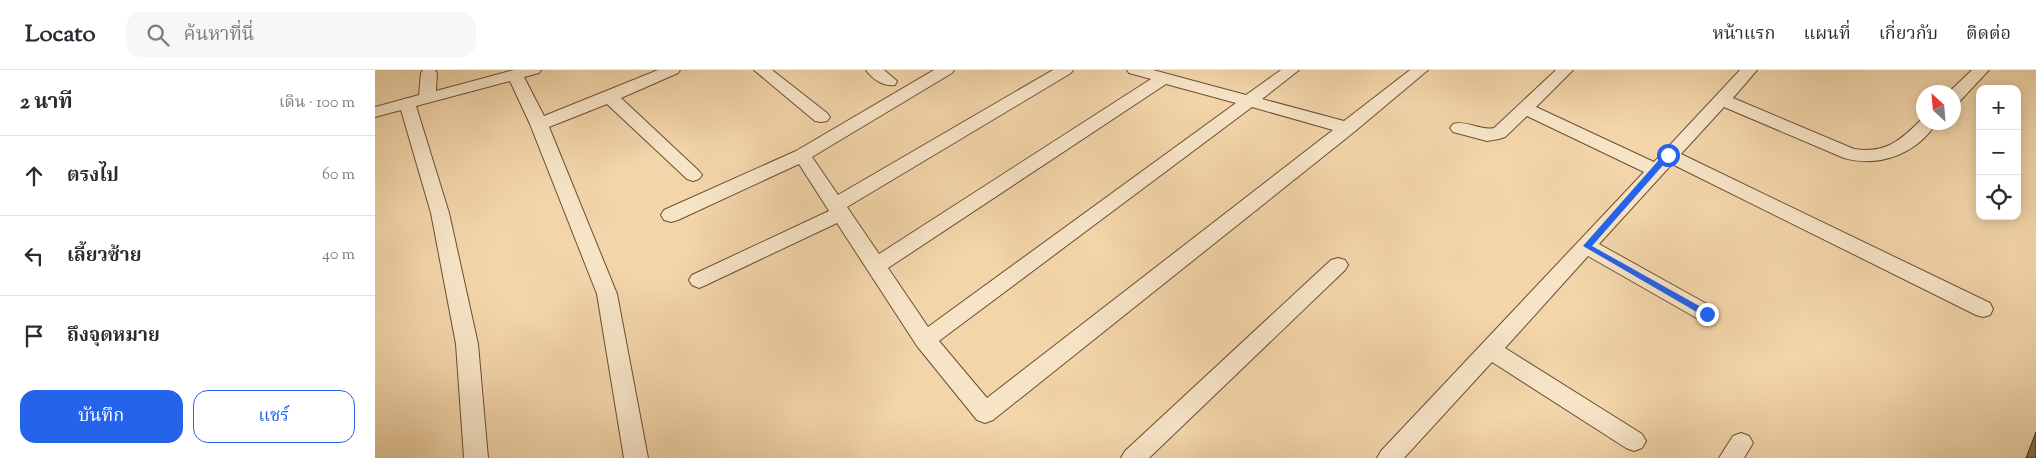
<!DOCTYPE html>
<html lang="th">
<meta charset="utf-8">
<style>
body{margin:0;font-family:"Sorts Mill Goudy","Noto Serif Thai",serif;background:#f7f7f7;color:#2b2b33}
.controls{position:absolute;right:15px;top:15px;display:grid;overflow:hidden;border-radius:10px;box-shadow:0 2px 12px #0003}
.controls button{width:45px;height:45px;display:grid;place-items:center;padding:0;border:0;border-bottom:1px solid #e1e1e2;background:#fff;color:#2b2b33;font:25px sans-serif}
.compass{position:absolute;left:1541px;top:15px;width:45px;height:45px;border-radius:50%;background:#fff;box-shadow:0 2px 12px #0003;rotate:334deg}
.stop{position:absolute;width:15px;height:15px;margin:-11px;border:4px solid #2563eb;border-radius:50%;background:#fff}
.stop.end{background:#2563eb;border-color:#fff;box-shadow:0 1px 5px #0008}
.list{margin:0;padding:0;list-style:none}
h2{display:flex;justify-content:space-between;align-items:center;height:65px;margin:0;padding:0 20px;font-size:21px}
h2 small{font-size:16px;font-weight:400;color:#7c7c81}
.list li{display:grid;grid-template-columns:32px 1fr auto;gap:15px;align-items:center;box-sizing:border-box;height:80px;padding:0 20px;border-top:1px solid #e1e1e2}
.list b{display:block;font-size:19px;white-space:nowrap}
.list em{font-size:16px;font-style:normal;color:#7c7c81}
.actions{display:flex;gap:10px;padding:15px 20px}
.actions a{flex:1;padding:11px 0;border:1px solid #2563eb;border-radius:15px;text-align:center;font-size:18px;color:#2563eb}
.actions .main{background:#2563eb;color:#fff}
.icon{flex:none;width:28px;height:28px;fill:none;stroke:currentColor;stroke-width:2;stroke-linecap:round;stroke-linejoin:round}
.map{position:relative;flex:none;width:1661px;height:388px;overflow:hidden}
header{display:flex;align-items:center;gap:30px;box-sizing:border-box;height:70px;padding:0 25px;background:#fff;border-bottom:1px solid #e1e1e2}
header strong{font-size:24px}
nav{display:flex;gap:28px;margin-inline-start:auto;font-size:18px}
.search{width:350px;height:45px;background:#f7f7f7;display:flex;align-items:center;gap:12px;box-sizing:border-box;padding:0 18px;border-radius:15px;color:#7c7c81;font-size:19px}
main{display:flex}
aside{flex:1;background:#fff}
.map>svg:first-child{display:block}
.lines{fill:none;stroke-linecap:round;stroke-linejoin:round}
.minor-casing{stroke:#6b4e33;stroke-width:2}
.minor{fill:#f7e4c7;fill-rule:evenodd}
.wall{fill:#866d51;stroke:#3e210c}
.route{fill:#2563eb}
</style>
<header>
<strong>Locato</strong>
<div class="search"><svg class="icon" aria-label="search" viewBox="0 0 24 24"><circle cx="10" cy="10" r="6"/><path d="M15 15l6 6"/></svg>ค้นหาที่นี่</div>
<nav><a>หน้าแรก</a><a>แผนที่</a><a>เกี่ยวกับ</a><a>ติดต่อ</a></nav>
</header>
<main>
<aside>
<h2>2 นาที<small>เดิน · 100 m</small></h2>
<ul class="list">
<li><svg class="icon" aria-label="ahead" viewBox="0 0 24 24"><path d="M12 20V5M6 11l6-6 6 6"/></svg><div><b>ตรงไป</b></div><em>60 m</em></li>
<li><svg class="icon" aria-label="left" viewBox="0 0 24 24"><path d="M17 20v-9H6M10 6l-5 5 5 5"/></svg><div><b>เลี้ยวซ้าย</b></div><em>40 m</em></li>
<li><svg class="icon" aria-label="arrive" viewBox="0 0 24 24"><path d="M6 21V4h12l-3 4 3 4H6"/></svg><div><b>ถึงจุดหมาย</b></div></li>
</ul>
<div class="actions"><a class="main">บันทึก</a><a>แชร์</a></div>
</aside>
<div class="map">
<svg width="1661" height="388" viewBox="0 0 1661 388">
<rect width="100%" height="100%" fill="#f2d5a9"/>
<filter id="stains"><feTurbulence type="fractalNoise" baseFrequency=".004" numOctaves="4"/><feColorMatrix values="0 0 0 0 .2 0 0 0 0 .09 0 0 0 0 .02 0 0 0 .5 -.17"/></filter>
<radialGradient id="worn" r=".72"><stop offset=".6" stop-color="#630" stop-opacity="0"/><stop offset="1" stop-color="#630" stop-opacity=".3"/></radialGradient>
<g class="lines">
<defs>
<g id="minor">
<path d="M 48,0 L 60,0 L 62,3 L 61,21 L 139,0 L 166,0 L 164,3 L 149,7 L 169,46 L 283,0 L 305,0 L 303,3 L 246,28 L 324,101 L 327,105 L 324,109 L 318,111 L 312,109 L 232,34 L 174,57 L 242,224 L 273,388 L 249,388 L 222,224 L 155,54 L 135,11 L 41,36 L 74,143 L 103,274 L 113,388 L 89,388 L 81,274 L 56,143 L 26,40 L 0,47 L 0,37 L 44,25 L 46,3 Z"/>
<path d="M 379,0 L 397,0 L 452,43 L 455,47 L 452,51 L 446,52 L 440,51 Z"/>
<path d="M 491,0 L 509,0 L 522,11 L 520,15 C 509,17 497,9 491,0 Z"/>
<path d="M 559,0 L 579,0 L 577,3 L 437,87 L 463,125 L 678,0 L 698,0 L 696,3 L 472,137 L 504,184 L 776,9 L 754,3 L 752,0 L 778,0 L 871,25 L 906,0 L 924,0 L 887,29 L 969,51 L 1035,0 L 1053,0 L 979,62 L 618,350 L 610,353 L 602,350 L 542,276 L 462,153 L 331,215 L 324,218 L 317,215 L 314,210 L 317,205 L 454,141 L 424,94 L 303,150 L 296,152 L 289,150 L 286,145 L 289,140 L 421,81 ZM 791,14 L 861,33 L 553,257 L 513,198 ZM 877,37 L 958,60 L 612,328 L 564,271 Z"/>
<path d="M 1181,0 L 1198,0 L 1161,37 L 1279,92 L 1365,0 L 1382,0 L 1358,28 L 1479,79 C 1511,84 1526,70 1548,48 L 1548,52 L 1562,52 C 1542,84 1504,98 1469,88 L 1349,37 L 1306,84 L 1615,233 L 1618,239 L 1615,245 L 1608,247 L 1601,245 L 1297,94 L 1224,174 L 1339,238 L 1342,244 L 1339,250 L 1332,252 L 1325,250 L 1213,186 L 1130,278 L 1267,364 L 1271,371 L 1267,378 L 1259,381 L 1251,378 L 1117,292 L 1029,388 L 1002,388 L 1006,381 L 1269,102 L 1152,46 L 1130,67 L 1124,69 L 1112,71 L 1078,62 L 1075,58 L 1078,54 C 1092,50 1105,61 1119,58 Z"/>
<path d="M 1597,0 L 1614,0 L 1584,32 L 1578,33 L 1578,22 L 1574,22 Z"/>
<path d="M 963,188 L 970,190 L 973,195 L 970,200 L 774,388 L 746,388 L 750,381 L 956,190 Z"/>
<path d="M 1366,363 L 1374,366 L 1378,373 L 1369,388 L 1344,388 L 1358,366 Z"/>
</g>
</defs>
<!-- minor casing -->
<use href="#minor" class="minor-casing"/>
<!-- minor -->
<use href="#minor" class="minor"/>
</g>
<!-- wall -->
<path class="wall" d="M 1661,362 L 1661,388 L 1651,388 Z"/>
<!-- route -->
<path class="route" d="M 1290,83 L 1297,85 L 1217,176 L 1335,242 L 1335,247 L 1332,248 L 1208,176 Z"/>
<rect width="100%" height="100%" filter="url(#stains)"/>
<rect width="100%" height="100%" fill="url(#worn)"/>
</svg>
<div class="controls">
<button>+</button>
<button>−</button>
<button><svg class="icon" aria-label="locate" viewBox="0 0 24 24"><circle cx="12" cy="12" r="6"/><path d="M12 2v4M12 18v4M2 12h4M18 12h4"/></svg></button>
</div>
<svg class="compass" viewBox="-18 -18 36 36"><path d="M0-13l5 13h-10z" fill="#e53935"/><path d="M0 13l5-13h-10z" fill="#7c7c81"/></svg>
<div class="stop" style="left:1293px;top:85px"></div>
<div class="stop end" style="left:1332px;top:244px"></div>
</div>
</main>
